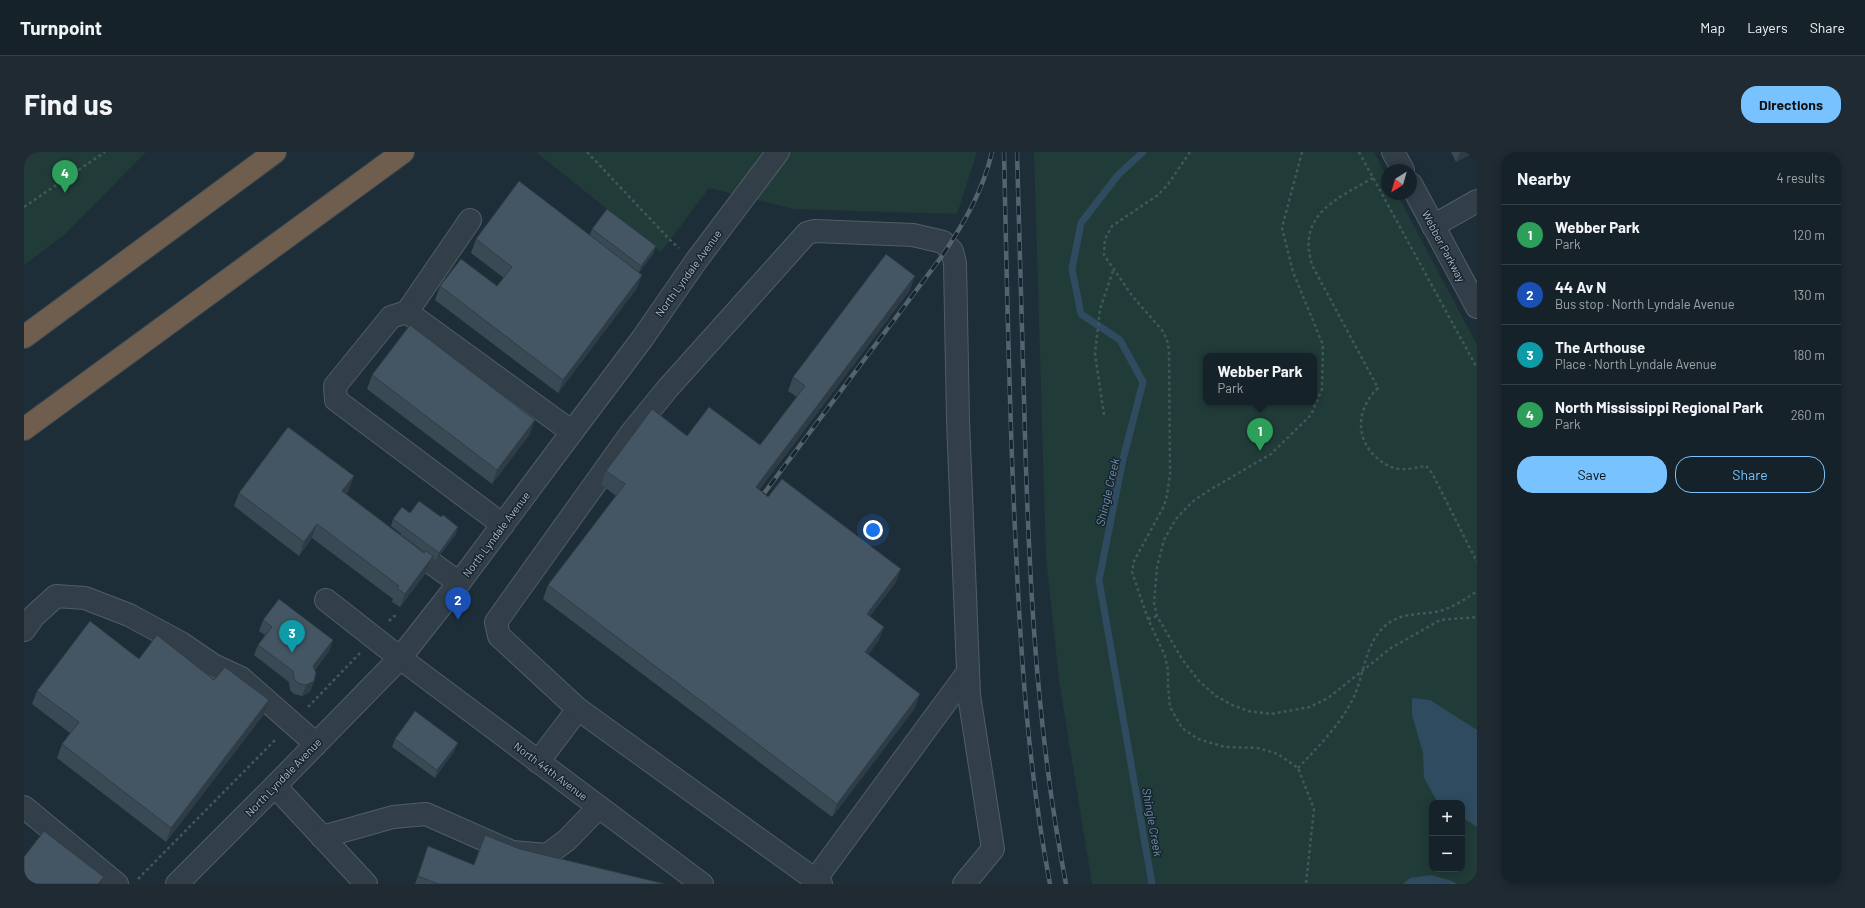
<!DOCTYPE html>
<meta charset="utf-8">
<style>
body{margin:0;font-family:Barlow,sans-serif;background:#1f2a32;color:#f1f3f6}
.controls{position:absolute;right:12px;bottom:12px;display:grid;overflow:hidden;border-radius:8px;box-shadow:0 2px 10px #0003}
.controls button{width:36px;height:36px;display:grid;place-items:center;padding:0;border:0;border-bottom:1px solid #353f47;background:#16222a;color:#f1f3f6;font:20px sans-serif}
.compass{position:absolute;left:1357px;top:12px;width:36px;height:36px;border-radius:50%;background:#16222a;box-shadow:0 2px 10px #0003;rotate:217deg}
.you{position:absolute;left:849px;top:378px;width:14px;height:14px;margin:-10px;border:3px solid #fff;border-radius:50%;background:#1a73e8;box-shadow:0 0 0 6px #1a73e833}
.badge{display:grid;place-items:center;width:26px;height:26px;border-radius:50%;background:#78c3ff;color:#fff;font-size:13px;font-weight:700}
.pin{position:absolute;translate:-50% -33px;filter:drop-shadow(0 1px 2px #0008)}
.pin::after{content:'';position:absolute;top:21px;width:14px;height:12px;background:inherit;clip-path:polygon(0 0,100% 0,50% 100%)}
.popup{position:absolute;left:1179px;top:201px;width:114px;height:52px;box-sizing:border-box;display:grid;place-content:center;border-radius:8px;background:#16222a;filter:drop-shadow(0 1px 3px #0005);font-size:13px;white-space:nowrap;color:#9ea4a8}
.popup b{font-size:15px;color:#f1f3f6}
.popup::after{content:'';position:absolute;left:50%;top:100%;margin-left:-8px;border:8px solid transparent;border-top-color:#16222a}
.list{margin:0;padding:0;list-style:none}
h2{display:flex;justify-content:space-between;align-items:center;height:52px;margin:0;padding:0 16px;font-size:17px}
h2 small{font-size:13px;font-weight:400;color:#9ea4a8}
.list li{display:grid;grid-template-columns:26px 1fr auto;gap:12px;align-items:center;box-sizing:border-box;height:60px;padding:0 16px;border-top:1px solid #353f47}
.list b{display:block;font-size:15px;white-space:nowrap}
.list p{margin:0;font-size:13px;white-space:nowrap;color:#9ea4a8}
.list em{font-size:13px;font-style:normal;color:#9ea4a8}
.actions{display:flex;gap:8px;padding:12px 16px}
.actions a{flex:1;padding:9px 0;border:1px solid #78c3ff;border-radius:16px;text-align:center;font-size:14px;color:#78c3ff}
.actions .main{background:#78c3ff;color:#111}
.map{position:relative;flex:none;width:1453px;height:732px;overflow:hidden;border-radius:16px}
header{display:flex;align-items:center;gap:24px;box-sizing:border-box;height:56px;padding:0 20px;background:#16222a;border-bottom:1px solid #353f47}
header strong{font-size:19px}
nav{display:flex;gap:22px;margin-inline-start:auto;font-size:14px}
.intro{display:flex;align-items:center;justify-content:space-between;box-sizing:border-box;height:96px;padding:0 24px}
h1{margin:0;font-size:28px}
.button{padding:10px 18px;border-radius:16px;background:#78c3ff;color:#111;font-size:14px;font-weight:700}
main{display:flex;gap:24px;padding:0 24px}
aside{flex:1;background:#16222a;border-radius:16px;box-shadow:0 2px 10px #0003}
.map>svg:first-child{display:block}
.green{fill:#213b39;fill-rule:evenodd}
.water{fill:#2f4b5f}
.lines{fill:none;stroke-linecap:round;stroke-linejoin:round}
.stream{stroke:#2f4b5f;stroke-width:7}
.minor-casing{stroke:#505d67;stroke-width:24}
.highway-casing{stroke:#3d4a53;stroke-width:24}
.path{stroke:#405857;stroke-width:2.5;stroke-dasharray:3 3;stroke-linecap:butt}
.minor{stroke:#323f49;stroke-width:22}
.highway{stroke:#6f5d4e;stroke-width:22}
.rail-casing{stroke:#536470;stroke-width:4.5}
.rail{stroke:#18242d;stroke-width:3;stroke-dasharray:9;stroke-linecap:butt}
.wall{fill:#3a4a55}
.shaded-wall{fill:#303c45}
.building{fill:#445663;stroke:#303c45}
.labels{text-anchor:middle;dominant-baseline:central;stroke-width:3;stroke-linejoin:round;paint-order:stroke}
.street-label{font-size:11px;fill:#acbac6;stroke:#18242d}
.water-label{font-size:12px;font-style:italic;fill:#6a92ac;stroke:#18242d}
</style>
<header>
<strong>Turnpoint</strong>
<nav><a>Map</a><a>Layers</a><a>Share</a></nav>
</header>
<div class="intro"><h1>Find us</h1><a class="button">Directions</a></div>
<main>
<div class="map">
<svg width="1453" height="732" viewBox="0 0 1453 732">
<rect width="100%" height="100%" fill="#1e2e38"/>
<!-- green -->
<g class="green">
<path d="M 0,0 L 122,0 L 40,83 L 0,113 Z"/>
<path d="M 512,0 L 953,0 L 933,62 L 770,57 L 685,36 L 637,100 Z"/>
<path d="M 1010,0 L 1350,0 L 1363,24 L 1363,42 L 1373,42 L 1453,193 L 1453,732 L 1068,732 L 1035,528 L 1022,404 ZM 1182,204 L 1290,204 L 1290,250 L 1182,250 ZM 1408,651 L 1438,651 L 1438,717 L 1408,717 Z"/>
</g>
<!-- water -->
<g class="water">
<path d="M 1388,546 L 1406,548 L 1453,578 L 1453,675 L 1438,665 L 1438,651 L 1414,651 L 1400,626 L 1399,601 L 1388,563 Z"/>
<path d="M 1407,723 L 1428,729 L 1433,732 L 1379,732 L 1386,726 Z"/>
</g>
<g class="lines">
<!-- stream -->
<path class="stream" d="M 1119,0 L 1094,23 L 1057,71 L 1048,117 L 1057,162 L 1096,188 L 1119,230 L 1099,307 L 1075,428 L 1128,732"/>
<defs>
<g id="minor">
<path d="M 1369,0 L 1379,18"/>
<path d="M 1387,32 L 1453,155"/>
<path d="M 1409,74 L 1453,49"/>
<path d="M 383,160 L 446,68"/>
<path d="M 479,373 L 312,248 L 311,234 L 367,165 L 383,160 L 548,280"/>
<path d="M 383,393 L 435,431"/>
<path d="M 302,448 L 376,506 L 678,732"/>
<path d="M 0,478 L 10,464 L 32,444 L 61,446 L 105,463 L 157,491 L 189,513 L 217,526 L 292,592"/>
<path d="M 514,610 L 554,557"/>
<path d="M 251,634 L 342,732"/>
<path d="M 0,655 L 93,732"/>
<path d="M 298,685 L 369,665 L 402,662 L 488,700 L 523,703 L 543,688 L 575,655"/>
<path d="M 153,732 L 251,634 L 376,506 L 435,431 L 548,280 L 618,187 L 672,109 L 754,0"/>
<path d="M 788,732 L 944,520"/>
<path d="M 797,732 L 554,557 L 475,484 L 472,470 L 608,280 L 644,236 L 783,81 L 791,79 L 889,83 L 919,90 L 928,99 L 931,111 L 934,268 L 945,543 L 969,697 L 940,732"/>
</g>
<g id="highway">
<path d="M 0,185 L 251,0"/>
<path d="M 0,277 L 379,0"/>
</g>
</defs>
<!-- minor casing -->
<use href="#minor" class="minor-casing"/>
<!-- highway casing -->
<use href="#highway" class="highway-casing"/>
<!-- path -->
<g class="path">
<path d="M 563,0 L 648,90 L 655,96"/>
<path d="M 1166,0 L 1145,31 L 1134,43 L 1088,74 L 1081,87 L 1080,103 L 1109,145 L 1138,178 L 1143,188 L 1145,198 L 1146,322 L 1143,343 L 1140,354 L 1110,409 L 1108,420 L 1124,467 L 1141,504 L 1144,518 L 1144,534 L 1146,555 L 1158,576 L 1174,587 L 1201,595 L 1234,596 L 1254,602 L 1274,616 L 1290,657 L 1282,732"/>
<path d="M 1278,0 L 1258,76 L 1269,120 L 1299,193 L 1298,237 L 1287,263 L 1247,302 L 1184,339 L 1168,350 L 1152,367 L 1140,388 L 1133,415 L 1130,451 L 1133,464 L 1158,507 L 1175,529 L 1192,544 L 1206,552 L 1224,559 L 1247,562 L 1286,555 L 1304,546 L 1367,496 L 1416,468 L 1453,465"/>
<path d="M 1335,0 L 1453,216"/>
<path d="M 1349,26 C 1312,47 1271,64 1289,115 L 1354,236 C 1333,256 1330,286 1353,306 C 1359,311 1366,316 1375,317 C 1384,318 1394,315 1402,314 L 1408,321 L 1453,410"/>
<path d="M 0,55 L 81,0"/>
<path d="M 1080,263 L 1071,202 L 1076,157 L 1089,119"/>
<path d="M 1124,467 L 1133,464"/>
<path d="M 365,469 L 370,464 L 373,465"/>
<path d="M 284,555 L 336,501"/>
<path d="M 1274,616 C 1294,595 1315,574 1329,547 C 1340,524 1341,491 1361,474 C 1378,459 1396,464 1416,459 C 1429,455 1442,447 1453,439"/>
<path d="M 114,727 L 252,587"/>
</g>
<!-- minor -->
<use href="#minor" class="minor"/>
<!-- highway -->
<use href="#highway" class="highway"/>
<defs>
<g id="rail">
<path d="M 980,0 C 983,133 985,266 992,398 C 997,510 1005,622 1026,732"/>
<path d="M 993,0 C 995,82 998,165 1000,247 C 1004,409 1011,572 1042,732"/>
<path d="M 735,348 L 918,104 C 940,71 959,39 968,0"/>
</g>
</defs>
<!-- rail casing -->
<use href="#rail" class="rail-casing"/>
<!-- rail -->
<use href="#rail" class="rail"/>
</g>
<!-- wall -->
<g class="wall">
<path d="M 1427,0 L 1451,0 L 1432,10 Z"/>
<path d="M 568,77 L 632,94 L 629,102 L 615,120 L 613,136 L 534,241 L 411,148 L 416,134 L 473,134 L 480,126 L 447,101 L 452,87 L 566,83 Z"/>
<path d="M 886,138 L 735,338 L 744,345 L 872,430 L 846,464 L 855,488 L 844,503 L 891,556 L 808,665 L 519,447 L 524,433 L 592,344 L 577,332 L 582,319 L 663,284 L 736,293 L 773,245 L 764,239 L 769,225 Z"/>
<path d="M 348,223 L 506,282 L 468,332 L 343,237 Z"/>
<path d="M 325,338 L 322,342 L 400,401 L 401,400 L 367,374 L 369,367 L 386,361 L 432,382 L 412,408 L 409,406 L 404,418 L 376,455 L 368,450 L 369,447 L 288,386 L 275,404 L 210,354 L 215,341 Z"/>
<path d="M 239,468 L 309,488 L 305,499 L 291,518 L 290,529 L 286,540 L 278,544 L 270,542 L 266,538 L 265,530 L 230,503 L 234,493 L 241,483 L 235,479 Z"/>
<path d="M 115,507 L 190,528 L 240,562 L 142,690 L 33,606 L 38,592 L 46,581 L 8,552 L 13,539 Z"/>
<path d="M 371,587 L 431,598 L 411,626 L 368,595 Z"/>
<path d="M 404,694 L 450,713 L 496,697 L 641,732 L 391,732 Z"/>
</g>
<!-- shaded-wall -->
<g class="shaded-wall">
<path d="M 1436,0 L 1451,0 L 1432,10 Z"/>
<path d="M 632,94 L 629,102 L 615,121 L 617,114 Z"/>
<path d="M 618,123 L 613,136 L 534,241 L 539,228 Z"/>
<path d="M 891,124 L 886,138 L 727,349 L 732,335 Z"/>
<path d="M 511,268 L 506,282 L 468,332 L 473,318 Z"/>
<path d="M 330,324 L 325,338 L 313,353 L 318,339 Z"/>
<path d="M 293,372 L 288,386 L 275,404 L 280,390 Z"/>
<path d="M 434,375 L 432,382 L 412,408 L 415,401 Z"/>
<path d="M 409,404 L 404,418 L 376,455 L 381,442 Z"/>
<path d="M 877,417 L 872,430 L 838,475 L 843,462 Z"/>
<path d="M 860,475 L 855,488 L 836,514 L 841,500 Z"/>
<path d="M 309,488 L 305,499 L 285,525 L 289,514 Z"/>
<path d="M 290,529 L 286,540 L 278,544 L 282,533 Z"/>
<path d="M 896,542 L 891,556 L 808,665 L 813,652 Z"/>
<path d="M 245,548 L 240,562 L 142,690 L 147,676 Z"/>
<path d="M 434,591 L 431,598 L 411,626 L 413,618 Z"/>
<path d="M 80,725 L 77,732 L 74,732 Z"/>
</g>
<!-- building -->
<g class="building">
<path d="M 495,29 L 618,123 L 539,228 L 416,134 L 437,107 L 473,134 L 488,115 L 452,87 Z"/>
<path d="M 583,57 L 632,94 L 617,114 L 568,77 Z"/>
<path d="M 862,102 L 891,124 L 732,335 L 744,345 L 758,327 L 877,417 L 843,462 L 860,475 L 841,500 L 896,542 L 813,652 L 524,433 L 601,332 L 582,319 L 628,257 L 663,284 L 685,255 L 736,293 L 781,234 L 769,225 Z"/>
<path d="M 386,173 L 511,268 L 473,318 L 348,223 Z"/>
<path d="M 264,275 L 330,324 L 318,339 L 400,401 L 402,399 L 409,404 L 381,442 L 373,436 L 375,434 L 293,372 L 280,390 L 215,341 Z"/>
<path d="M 395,349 L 417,365 L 419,363 L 434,375 L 415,401 L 369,367 L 378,355 L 386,361 Z"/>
<path d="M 255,447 L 309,488 L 289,514 L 292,521 L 290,529 L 282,533 L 274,531 L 270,527 L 269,519 L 234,493 L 248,475 L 239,468 Z"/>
<path d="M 66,469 L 115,507 L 133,483 L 190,528 L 201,515 L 245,548 L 147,676 L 38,592 L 55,570 L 13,539 Z"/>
<path d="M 391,559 L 434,591 L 413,618 L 371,587 Z"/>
<path d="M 20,679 L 80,725 L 74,732 L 0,732 L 0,705 Z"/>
<path d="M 461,683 L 496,697 L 641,732 L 414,732 L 394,724 L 404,694 L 450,713 Z"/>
</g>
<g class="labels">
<!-- street labels -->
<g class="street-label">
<text transform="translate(1420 94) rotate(62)">Webber Parkway</text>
<text transform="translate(664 121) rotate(-54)">North Lyndale Avenue</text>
<text transform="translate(472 382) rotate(-53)">North Lyndale Avenue</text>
<text transform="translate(527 619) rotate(37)">North 44th Avenue</text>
<text transform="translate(259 625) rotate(-46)">North Lyndale Avenue</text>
</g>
<!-- water labels -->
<g class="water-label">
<text transform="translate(1083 340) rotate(-77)">Shingle Creek</text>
<text transform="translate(1129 670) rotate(80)">Shingle Creek</text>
</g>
</g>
</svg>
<div class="controls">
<button>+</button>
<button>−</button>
</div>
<svg class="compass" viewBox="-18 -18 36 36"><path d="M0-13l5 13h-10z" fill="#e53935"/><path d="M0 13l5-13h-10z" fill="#9ea4a8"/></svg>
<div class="you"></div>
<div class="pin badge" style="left:1236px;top:299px;background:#2e9e5b">1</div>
<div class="popup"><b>Webber Park</b>Park</div>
<div class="pin badge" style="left:434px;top:468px;background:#1a4fb4">2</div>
<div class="pin badge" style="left:268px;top:501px;background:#0f9aa8">3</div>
<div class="pin badge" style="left:41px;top:41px;background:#2e9e5b">4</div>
</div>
<aside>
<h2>Nearby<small>4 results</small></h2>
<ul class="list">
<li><span class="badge" style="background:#2e9e5b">1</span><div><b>Webber Park</b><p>Park</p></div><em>120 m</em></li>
<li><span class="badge" style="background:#1a4fb4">2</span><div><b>44 Av N</b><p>Bus stop · North Lyndale Avenue</p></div><em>130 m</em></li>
<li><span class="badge" style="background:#0f9aa8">3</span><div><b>The Arthouse</b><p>Place · North Lyndale Avenue</p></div><em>180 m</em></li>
<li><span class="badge" style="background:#2e9e5b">4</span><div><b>North Mississippi Regional Park</b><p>Park</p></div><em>260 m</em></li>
</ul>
<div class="actions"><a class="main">Save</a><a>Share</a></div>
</aside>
</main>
